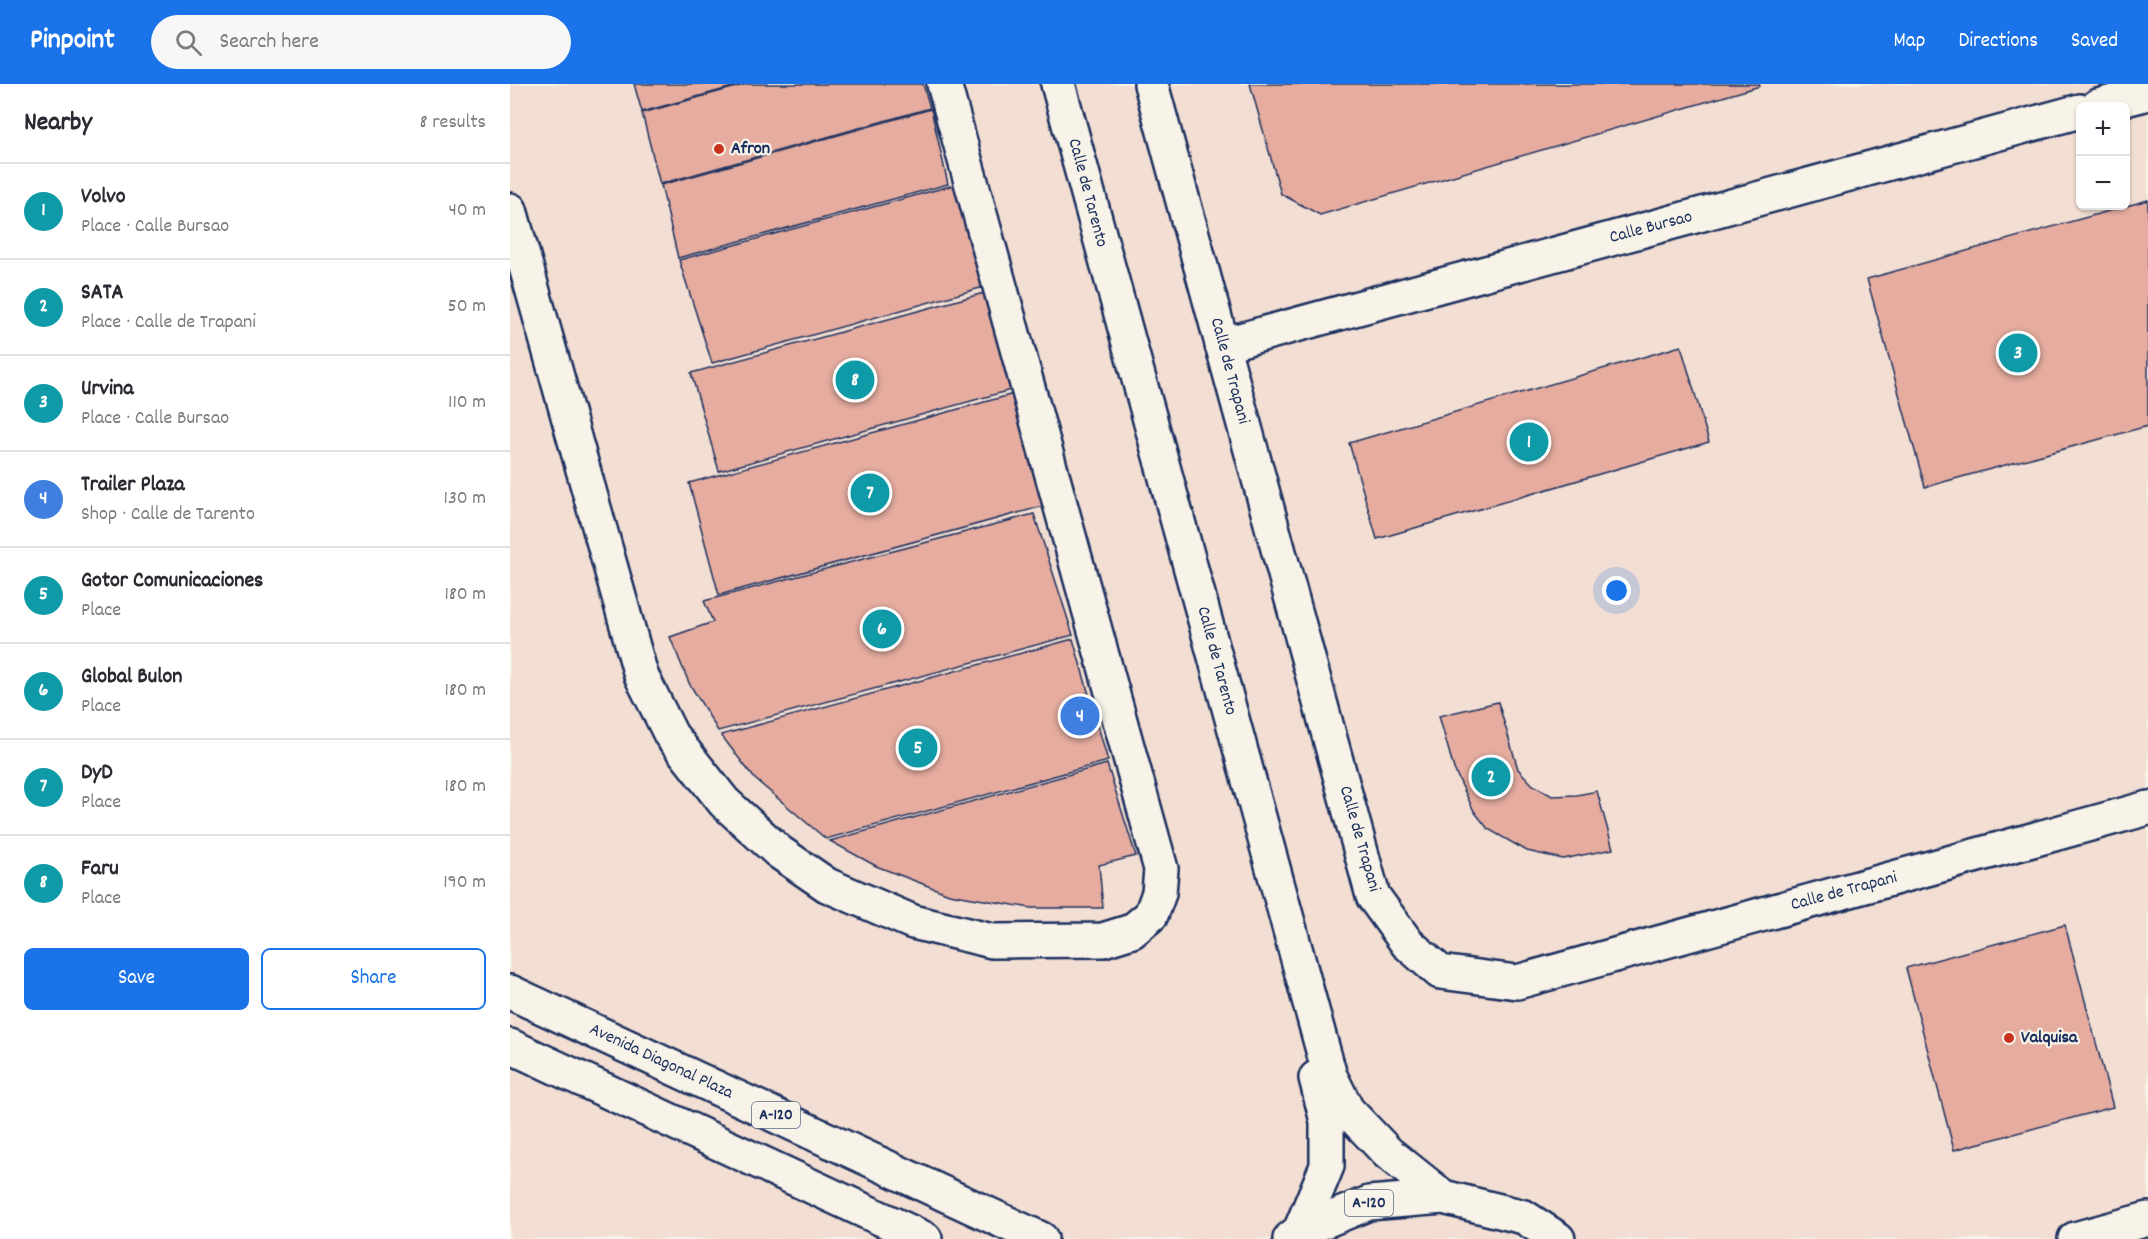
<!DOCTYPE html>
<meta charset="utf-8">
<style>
body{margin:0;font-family:Dekko,sans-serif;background:#f7f7f7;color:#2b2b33}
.controls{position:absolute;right:18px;top:18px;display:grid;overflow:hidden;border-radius:9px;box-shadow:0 2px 4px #0004}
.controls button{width:54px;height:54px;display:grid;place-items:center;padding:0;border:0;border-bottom:2px solid #e1e1e2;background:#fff;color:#2b2b33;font:30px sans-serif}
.you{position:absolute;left:1107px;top:507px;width:21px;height:21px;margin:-15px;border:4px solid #fff;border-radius:50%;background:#1a73e8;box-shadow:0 0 0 9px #1a73e833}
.badge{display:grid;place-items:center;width:39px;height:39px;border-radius:50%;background:#1a73e8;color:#fff;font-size:20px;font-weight:700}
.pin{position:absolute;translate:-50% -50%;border:3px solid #fff;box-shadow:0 2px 6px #0006}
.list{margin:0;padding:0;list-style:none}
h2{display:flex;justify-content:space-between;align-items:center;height:78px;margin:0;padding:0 24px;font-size:26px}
h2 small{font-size:20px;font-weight:400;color:#7c7c81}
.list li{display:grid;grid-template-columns:39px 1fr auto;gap:18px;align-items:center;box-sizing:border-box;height:96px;padding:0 24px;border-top:2px solid #e1e1e2}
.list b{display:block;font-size:22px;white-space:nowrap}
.list p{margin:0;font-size:20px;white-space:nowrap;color:#7c7c81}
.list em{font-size:20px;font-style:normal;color:#7c7c81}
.actions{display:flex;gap:12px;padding:18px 24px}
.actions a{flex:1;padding:14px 0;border:2px solid #1a73e8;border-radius:9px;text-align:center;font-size:21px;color:#1a73e8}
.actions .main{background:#1a73e8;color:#fff}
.icon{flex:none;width:33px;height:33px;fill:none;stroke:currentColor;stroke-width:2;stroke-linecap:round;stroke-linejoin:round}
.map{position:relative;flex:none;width:1638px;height:1155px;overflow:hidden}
header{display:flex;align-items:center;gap:36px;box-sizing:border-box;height:84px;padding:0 30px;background:#1a73e8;color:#fff}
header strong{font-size:28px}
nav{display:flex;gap:33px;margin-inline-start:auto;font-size:21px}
.search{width:420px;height:54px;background:#f7f7f7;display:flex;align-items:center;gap:15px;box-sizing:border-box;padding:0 21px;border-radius:33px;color:#7c7c81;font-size:22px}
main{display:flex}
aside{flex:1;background:#fff}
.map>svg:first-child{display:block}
.built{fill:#f2ded2;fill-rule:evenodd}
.building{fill:#e5ac9f;stroke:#1b2f5e;stroke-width:1.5}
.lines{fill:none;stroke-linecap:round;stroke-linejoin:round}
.minor-casing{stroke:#1b2f5e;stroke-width:38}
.major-casing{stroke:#1b2f5e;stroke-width:38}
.minor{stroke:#f7f3e8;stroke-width:33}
.major{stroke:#f7f3e8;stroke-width:33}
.poi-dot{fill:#c8321e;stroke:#f7f3e8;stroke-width:2}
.labels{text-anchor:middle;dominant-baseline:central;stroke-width:4.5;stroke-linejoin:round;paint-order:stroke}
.shield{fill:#f7f3e8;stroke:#5d6a87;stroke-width:1.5}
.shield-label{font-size:16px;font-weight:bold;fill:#1b2f5e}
.poi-label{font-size:18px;font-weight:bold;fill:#1b2f5e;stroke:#f7f3e8;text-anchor:start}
.street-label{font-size:18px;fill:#1b2f5e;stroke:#f7f3e8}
</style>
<header>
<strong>Pinpoint</strong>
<div class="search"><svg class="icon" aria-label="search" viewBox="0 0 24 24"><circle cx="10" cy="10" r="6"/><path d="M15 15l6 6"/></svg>Search here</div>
<nav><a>Map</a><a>Directions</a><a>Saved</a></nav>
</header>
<main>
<aside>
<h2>Nearby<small>8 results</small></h2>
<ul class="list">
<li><span class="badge" style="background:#0f9aa8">1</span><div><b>Volvo</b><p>Place · Calle Bursao</p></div><em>40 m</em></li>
<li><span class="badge" style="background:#0f9aa8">2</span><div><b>SATA</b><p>Place · Calle de Trapani</p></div><em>50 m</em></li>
<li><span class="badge" style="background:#0f9aa8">3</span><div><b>Urvina</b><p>Place · Calle Bursao</p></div><em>110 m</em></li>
<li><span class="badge" style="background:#3f7fe0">4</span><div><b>Trailer Plaza</b><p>Shop · Calle de Tarento</p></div><em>130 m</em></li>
<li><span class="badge" style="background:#0f9aa8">5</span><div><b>Gotor Comunicaciones</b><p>Place</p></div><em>180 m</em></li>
<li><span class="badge" style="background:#0f9aa8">6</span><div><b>Global Bulon</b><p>Place</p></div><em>180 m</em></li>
<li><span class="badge" style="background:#0f9aa8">7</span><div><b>DyD</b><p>Place</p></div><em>180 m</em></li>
<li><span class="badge" style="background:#0f9aa8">8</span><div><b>Faru</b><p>Place</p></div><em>190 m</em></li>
</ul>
<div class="actions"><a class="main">Save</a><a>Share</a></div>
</aside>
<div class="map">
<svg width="1638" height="1155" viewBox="0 0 1638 1155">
<rect width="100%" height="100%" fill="#f7f3e8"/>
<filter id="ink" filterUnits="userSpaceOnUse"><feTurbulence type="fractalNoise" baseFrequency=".0167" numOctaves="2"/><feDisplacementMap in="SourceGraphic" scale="12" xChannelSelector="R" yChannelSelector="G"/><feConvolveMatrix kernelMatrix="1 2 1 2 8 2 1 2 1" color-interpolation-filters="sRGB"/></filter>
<g filter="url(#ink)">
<!-- built -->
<path class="built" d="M 0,0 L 1638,0 L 1638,1155 L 0,1155 ZM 1570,22 L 1616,22 L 1616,122 L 1570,122 Z"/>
<!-- building -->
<g class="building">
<path d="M 124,0 L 233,0 L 132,28 Z"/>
<path d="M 237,0 L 413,0 L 420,24 L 150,100 L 132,29 Z"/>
<path d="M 740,0 L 1249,0 L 1250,2 L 810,131 L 771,110 Z"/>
<path d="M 421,25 L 438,100 L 168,174 L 151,101 Z"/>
<path d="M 455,98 L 481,201 L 202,279 L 169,176 Z"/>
<path d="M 1638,116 L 1638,342 L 1415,403 L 1357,195 Z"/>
<path d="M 485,206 L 508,304 L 209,387 L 181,289 Z"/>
<path d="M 1171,262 L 1199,358 L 867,455 L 839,359 Z"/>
<path d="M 511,308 L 541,420 L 209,511 L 179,399 Z"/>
<path d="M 524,430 L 563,551 L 208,647 L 179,599 L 160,553 L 203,538 L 194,517 Z"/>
<path d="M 563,555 L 598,677 L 316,755 L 245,695 L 211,651 Z"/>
<path d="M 988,618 L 1008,685 L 1023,701 L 1042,712 L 1067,711 L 1087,707 L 1103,765 L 1053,775 L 1017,767 L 978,745 L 964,727 L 944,685 L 929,632 Z"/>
<path d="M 597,680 L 626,772 L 589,781 L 593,824 L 521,824 L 439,810 L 366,782 L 320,757 Z"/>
<path d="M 1555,841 L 1603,1023 L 1444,1066 L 1396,884 Z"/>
</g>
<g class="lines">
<defs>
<g id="minor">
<path d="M 548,0 L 820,992 L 837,1026 L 878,1069 L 933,1113"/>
<path d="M 641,0 L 863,812 L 897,859 L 930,888 L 1007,898 L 1638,724"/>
<path d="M 1588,22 L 1638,9"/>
<path d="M 0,126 L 131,591 L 161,651 L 214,718 L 269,768 L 317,801 L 403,838 L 482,857 L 593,856 L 622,847 L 641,831 L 649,809 L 651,785 L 434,0"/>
<path d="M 712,261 L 1570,27"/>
<path d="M 790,1147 L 817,1082 L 817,1037 L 806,994"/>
<path d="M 1565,1155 L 1638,1135"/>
</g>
<g id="major">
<path d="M 0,908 L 531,1155"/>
<path d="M 0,962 L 415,1155"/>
<path d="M 780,1155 L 790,1147 L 859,1119 L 933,1113 L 1014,1133 L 1048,1155"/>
</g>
</defs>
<!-- minor casing -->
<use href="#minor" class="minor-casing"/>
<!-- major casing -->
<use href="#major" class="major-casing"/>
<!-- minor -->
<use href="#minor" class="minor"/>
<!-- major -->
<use href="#major" class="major"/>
</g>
</g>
<!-- markers -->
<g class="poi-dot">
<circle cx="209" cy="65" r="6"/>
<circle cx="1499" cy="954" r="6"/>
</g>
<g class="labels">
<!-- shield labels -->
<g class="shield">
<rect x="242" y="1018" width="48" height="26" rx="4.5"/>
<rect x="835" y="1106" width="48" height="26" rx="4.5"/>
</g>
<g class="shield-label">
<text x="266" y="1031">A-120</text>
<text x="859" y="1119">A-120</text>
</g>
<!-- poi labels -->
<g class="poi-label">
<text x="221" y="65">Afron</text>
<text x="1511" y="954">Valquisa</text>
</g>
<!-- street labels -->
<g class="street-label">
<text transform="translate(577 109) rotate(75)">Calle de Tarento</text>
<text transform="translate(1141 144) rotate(-15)">Calle Bursao</text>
<text transform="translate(719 287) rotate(75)">Calle de Trapani</text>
<text transform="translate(706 577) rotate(75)">Calle de Tarento</text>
<text transform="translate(849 755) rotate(74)">Calle de Trapani</text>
<text transform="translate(1334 808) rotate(-15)">Calle de Trapani</text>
<text transform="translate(151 978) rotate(25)">Avenida Diagonal Plaza</text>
</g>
</g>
</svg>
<div class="controls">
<button>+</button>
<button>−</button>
</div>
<div class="you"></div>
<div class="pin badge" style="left:1019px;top:358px;background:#0f9aa8">1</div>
<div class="pin badge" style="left:981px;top:693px;background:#0f9aa8">2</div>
<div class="pin badge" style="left:1508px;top:269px;background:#0f9aa8">3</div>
<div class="pin badge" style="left:570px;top:632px;background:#3f7fe0">4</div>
<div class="pin badge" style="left:408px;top:664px;background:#0f9aa8">5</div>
<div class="pin badge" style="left:372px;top:545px;background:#0f9aa8">6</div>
<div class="pin badge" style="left:360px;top:409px;background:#0f9aa8">7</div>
<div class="pin badge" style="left:345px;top:296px;background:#0f9aa8">8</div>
</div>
</main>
